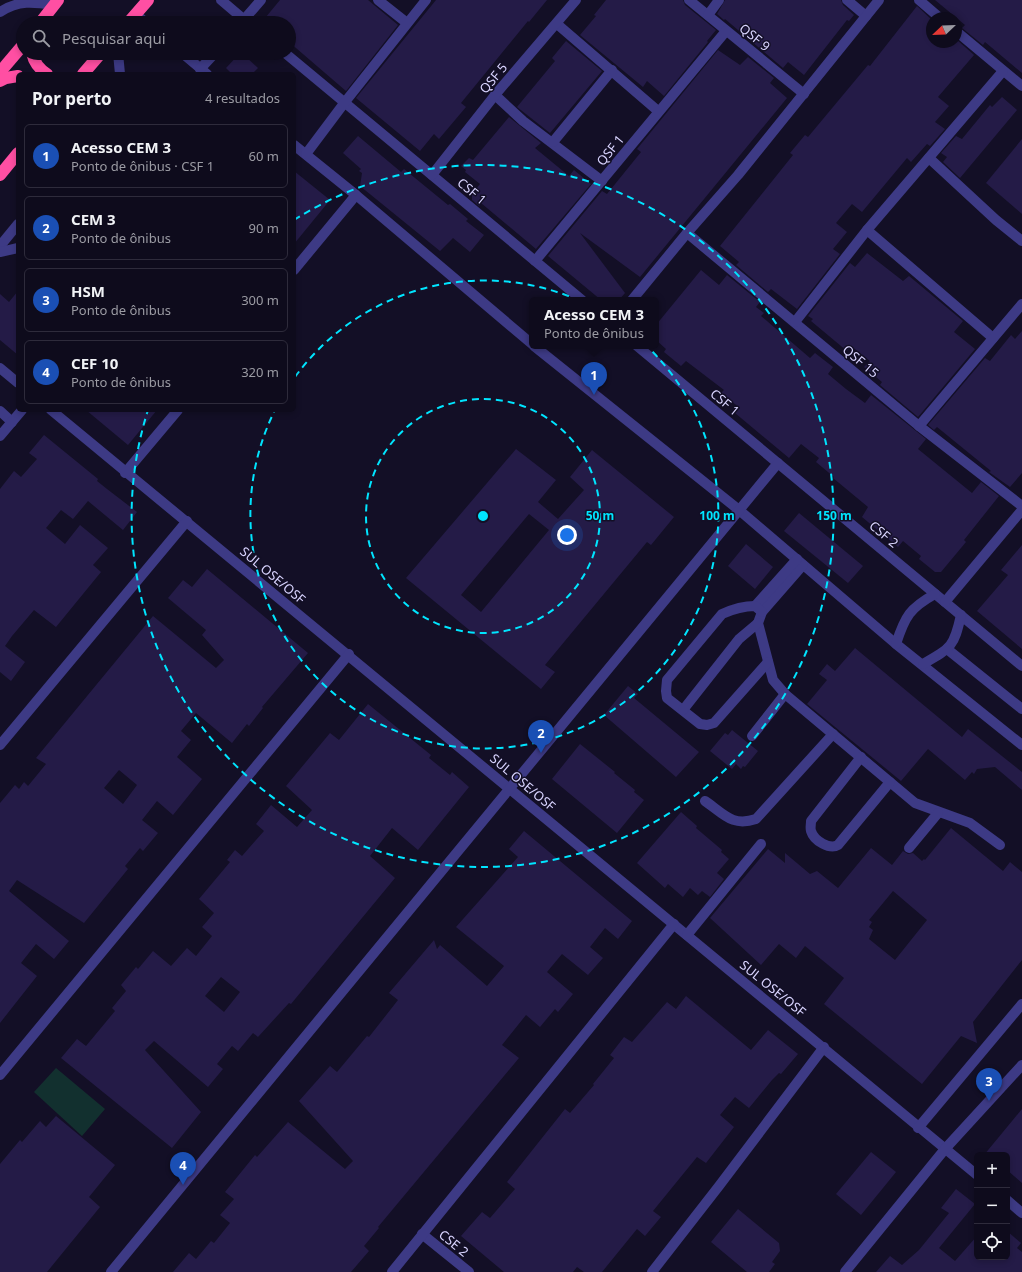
<!DOCTYPE html>
<html lang="pt">
<meta charset="utf-8">
<style>
body{margin:0;font-family:"Noto Sans",sans-serif;background:#1c1929;color:#f1f3f6}
.controls{position:absolute;right:12px;bottom:12px;display:grid;overflow:hidden;border-radius:6px;box-shadow:0 2px 6px #0003}
.controls button{width:36px;height:36px;display:grid;place-items:center;padding:0;border:0;border-bottom:1px solid #2e2b3b;background:#0e0b1c;color:#f1f3f6;font:20px sans-serif}
.compass{position:absolute;left:926px;top:12px;width:36px;height:36px;border-radius:50%;background:#0e0b1c;box-shadow:0 2px 6px #0003;rotate:247deg}
.you{position:absolute;left:567px;top:535px;width:14px;height:14px;margin:-10px;border:3px solid #fff;border-radius:50%;background:#1a73e8;box-shadow:0 0 0 6px #1a73e833}
.badge{display:grid;place-items:center;width:26px;height:26px;border-radius:50%;background:#00e5ff;color:#fff;font-size:13px;font-weight:700}
.pin{position:absolute;translate:-50% -33px;filter:drop-shadow(0 1px 2px #0008)}
.pin::after{content:'';position:absolute;top:21px;width:14px;height:12px;background:inherit;clip-path:polygon(0 0,100% 0,50% 100%)}
.popup{position:absolute;left:529px;top:297px;width:130px;height:52px;box-sizing:border-box;display:grid;place-content:center;border-radius:6px;background:#0e0b1c;filter:drop-shadow(0 1px 3px #0005);font-size:13px;white-space:nowrap;color:#9b9ba3}
.popup b{font-size:15px;color:#f1f3f6}
.popup::after{content:'';position:absolute;left:50%;top:100%;margin-left:-8px;border:8px solid transparent;border-top-color:#0e0b1c}
.list{margin:0;padding:0;list-style:none}
h2{display:flex;justify-content:space-between;align-items:center;height:52px;margin:0;padding:0 16px;font-size:17px}
h2 small{font-size:13px;font-weight:400;color:#9b9ba3}
.list li{display:grid;grid-template-columns:26px 1fr auto;gap:12px;align-items:center;box-sizing:border-box;height:64px;margin:0 8px 8px;padding:0 8px;border:1px solid #2e2b3b;border-radius:6px}
.list b{display:block;font-size:15px;white-space:nowrap}
.list p{margin:0;font-size:13px;white-space:nowrap;color:#9b9ba3}
.list em{font-size:13px;font-style:normal;color:#9b9ba3}
.icon{flex:none;width:22px;height:22px;fill:none;stroke:currentColor;stroke-width:2;stroke-linecap:round;stroke-linejoin:round}
.map{position:relative;flex:none;width:1022px;height:1272px;overflow:hidden}
.search{position:absolute;background:#0e0b1c;box-shadow:0 2px 6px #0003;left:16px;top:16px;width:280px;height:44px;display:flex;align-items:center;gap:10px;box-sizing:border-box;padding:0 14px;border-radius:22px;color:#9b9ba3;font-size:15px}
.panel{position:absolute;background:#0e0b1c;box-shadow:0 2px 6px #0003;left:16px;top:72px;width:280px;height:340px;border-radius:6px}
.map>svg:first-child{display:block}
.pitch{fill:#12302f}
.building{fill:#241b47;fill-rule:evenodd}
.lines{fill:none;stroke-linecap:round;stroke-linejoin:round}
.minor{stroke:#3d3a85;stroke-width:10}
.highway{stroke:#ff4fa3;stroke-width:12}
.ring{fill:none;stroke:#00e5ff;stroke-width:2;stroke-dasharray:7 5}
.labels{text-anchor:middle;dominant-baseline:central;stroke-width:3;stroke-linejoin:round;paint-order:stroke}
.street-label{font-size:13px;fill:#d9d4ff;stroke:#130f26}
.centre{fill:#00e5ff;stroke:#130f26;stroke-width:2}
.ring-label{font-size:12px;text-anchor:middle;font-weight:bold;fill:#00e5ff;stroke:#130f26;stroke-width:3;stroke-linejoin:round;paint-order:stroke}
</style>
<div class="map">
<svg width="1022" height="1272" viewBox="0 0 1022 1272">
<rect width="100%" height="100%" fill="#130f26"/>
<!-- pitch -->
<path class="pitch" d="M 56,1068 L 105,1109 L 82,1136 L 34,1092 Z"/>
<!-- building -->
<g class="building">
<path d="M 280,0 L 368,0 L 398,25 L 346,91 L 289,42 L 289,23 L 261,23 Z"/>
<path d="M 436,0 L 547,0 L 529,22 L 528,21 L 461,103 L 466,107 L 439,139 L 434,134 L 420,151 L 356,98 Z"/>
<path d="M 606,0 L 683,0 L 685,5 L 716,30 L 707,41 L 708,42 L 664,96 L 647,81 L 643,87 L 580,35 L 596,16 L 594,15 Z"/>
<path d="M 725,0 L 841,0 L 843,5 L 854,15 L 849,21 L 847,20 L 804,75 L 788,62 L 783,68 L 725,19 L 724,20 L 717,14 Z"/>
<path d="M 935,0 L 1022,0 L 1022,73 L 985,42 L 983,45 L 962,28 L 965,25 Z"/>
<path d="M 917,6 L 932,20 L 932,42 L 956,42 L 956,39 L 974,55 L 938,97 L 949,106 L 935,122 L 945,129 L 930,146 L 927,144 L 911,162 L 907,158 L 862,212 L 852,204 L 836,223 L 847,232 L 833,249 L 840,254 L 797,309 L 771,289 L 768,292 L 736,265 L 739,262 L 720,246 L 793,155 L 790,153 L 805,135 L 808,137 L 868,65 L 870,66 Z"/>
<path d="M 566,41 L 602,71 L 550,133 L 517,107 L 555,61 L 552,58 Z"/>
<path d="M 718,50 L 740,65 L 748,57 L 774,78 L 770,83 L 787,98 L 640,277 L 580,233 L 625,293 L 619,300 L 601,300 L 548,256 L 602,191 L 607,194 L 641,152 L 637,149 Z"/>
<path d="M 240,53 L 242,53 L 258,68 L 252,74 L 232,74 L 226,68 Z"/>
<path d="M 1002,97 L 1017,110 L 960,178 L 943,162 L 947,157 L 941,153 L 956,136 L 962,139 L 990,105 L 992,107 Z"/>
<path d="M 509,117 L 541,143 L 535,148 L 569,176 L 574,170 L 591,184 L 536,249 L 481,203 L 479,206 L 472,200 L 472,194 L 480,184 L 465,172 L 466,170 L 461,166 L 469,158 L 473,160 Z"/>
<path d="M 358,136 L 401,172 L 404,169 L 448,205 L 450,204 L 468,219 L 466,221 L 484,235 L 470,252 L 453,238 L 440,251 L 360,186 L 362,173 L 359,171 L 361,169 L 343,153 Z"/>
<path d="M 1022,139 L 1022,214 L 986,183 Z"/>
<path d="M 294,171 L 330,200 L 294,244 Z"/>
<path d="M 867,253 L 903,281 L 909,276 L 963,321 L 954,332 L 975,349 L 918,417 L 880,385 L 882,382 L 864,367 L 870,361 L 851,346 L 847,351 L 811,321 L 813,319 L 808,316 L 850,263 L 855,267 Z"/>
<path d="M 701,270 L 719,285 L 727,275 L 760,302 L 756,307 L 764,313 L 761,316 L 810,358 L 815,353 L 833,367 L 828,374 L 846,389 L 865,403 L 871,395 L 926,439 L 918,449 L 972,493 L 981,482 L 999,496 L 964,540 L 966,542 L 941,572 L 935,572 L 919,559 L 921,556 L 903,541 L 898,547 L 862,517 L 868,507 L 833,478 L 834,477 L 816,462 L 819,458 L 801,444 L 789,458 L 735,413 L 740,408 L 721,393 L 724,390 L 686,361 L 681,366 L 664,352 L 666,349 L 656,340 L 656,325 Z"/>
<path d="M 18,291 L 18,355 L 0,340 L 0,294 L 9,302 Z"/>
<path d="M 1022,331 L 1022,473 L 1010,487 L 989,472 L 991,471 L 937,427 L 934,430 L 928,425 L 985,358 L 990,361 L 1011,335 L 1015,339 Z"/>
<path d="M 86,410 L 157,410 L 128,445 Z"/>
<path d="M 44,435 L 98,479 L 97,481 L 107,489 L 137,512 L 123,530 L 88,501 L 73,519 L 61,510 L 46,528 L 65,544 L 80,525 L 108,548 L 93,565 L 101,572 L 56,627 L 34,610 L 12,636 L 5,646 L 25,662 L 11,681 L 0,672 L 0,489 L 14,471 L 21,477 L 37,459 L 29,453 Z"/>
<path d="M 516,449 L 556,480 L 538,502 L 558,519 L 584,490 L 570,477 L 592,450 L 674,517 L 651,545 L 647,542 L 545,665 L 555,672 L 541,689 L 406,578 ZM 529,514 L 549,530 L 481,612 L 461,595 Z"/>
<path d="M 799,513 L 863,566 L 848,583 L 784,531 Z"/>
<path d="M 746,544 L 773,567 L 755,589 L 728,566 Z"/>
<path d="M 1022,545 L 1022,649 L 977,611 L 1008,575 L 1001,570 Z"/>
<path d="M 207,569 L 308,653 L 262,707 L 263,708 L 249,726 L 247,724 L 232,743 L 196,713 L 181,731 L 191,740 L 177,757 L 202,779 L 173,815 L 157,801 L 142,820 L 158,833 L 143,851 L 140,848 L 125,866 L 128,869 L 84,923 L 17,880 L 9,891 L 69,941 L 54,959 L 36,944 L 21,963 L 37,976 L 0,1023 L 0,803 L 15,785 L 19,789 L 24,782 L 28,786 L 46,764 L 36,758 L 153,616 L 216,668 L 224,660 L 202,635 L 206,630 L 168,598 L 183,580 L 192,587 ZM 119,770 L 137,785 L 123,804 L 104,788 Z"/>
<path d="M 855,648 L 962,737 L 968,729 L 1022,772 L 1022,790 L 995,767 L 977,769 L 974,774 L 972,772 L 965,780 L 928,749 L 901,781 L 807,704 L 827,680 L 819,674 L 827,664 L 835,671 Z"/>
<path d="M 628,686 L 638,694 L 634,698 L 699,752 L 676,777 L 604,715 Z"/>
<path d="M 368,704 L 431,755 L 429,758 L 450,775 L 452,772 L 469,787 L 418,850 L 392,828 L 370,856 L 395,878 L 291,1004 L 289,1003 L 258,1037 L 253,1033 L 238,1051 L 232,1046 L 217,1064 L 223,1069 L 208,1087 L 154,1041 L 145,1050 L 201,1112 L 172,1148 L 61,1058 L 77,1039 L 86,1046 L 115,1011 L 112,1008 L 126,991 L 121,985 L 136,967 L 138,969 L 153,951 L 171,966 L 187,948 L 196,956 L 212,936 L 202,927 L 214,913 L 199,899 L 230,862 L 227,860 L 235,850 L 242,856 L 264,831 L 256,824 L 271,805 L 297,827 L 312,810 L 286,786 L 330,733 L 339,740 ZM 221,977 L 240,992 L 224,1012 L 205,996 Z"/>
<path d="M 732,730 L 758,751 L 745,767 L 743,766 L 741,769 L 736,764 L 732,769 L 710,751 L 725,733 L 728,735 Z"/>
<path d="M 580,744 L 615,772 L 614,773 L 635,790 L 634,792 L 644,800 L 617,833 L 552,779 Z"/>
<path d="M 681,812 L 697,826 L 696,828 L 722,850 L 721,852 L 729,859 L 717,873 L 724,879 L 710,897 L 702,891 L 698,895 L 690,888 L 683,897 L 668,884 L 665,888 L 637,863 Z"/>
<path d="M 951,828 L 1003,871 L 1010,862 L 1022,872 L 1022,960 L 973,1022 L 977,1043 L 961,1036 L 922,1084 L 824,1004 L 844,978 L 805,946 L 796,958 L 779,944 L 761,965 L 710,918 L 768,849 L 785,863 L 785,853 L 810,874 L 817,871 L 838,888 L 871,848 L 892,865 L 903,851 L 908,854 L 913,853 L 922,861 L 924,859 L 925,860 ZM 893,891 L 927,920 L 895,960 L 869,939 L 873,930 L 869,927 L 872,922 L 869,920 Z"/>
<path d="M 524,831 L 632,921 L 618,939 L 605,928 L 590,947 L 603,958 L 588,975 L 562,954 L 547,972 L 573,994 L 558,1012 L 555,1009 L 540,1027 L 526,1015 L 502,1045 L 519,1058 L 378,1227 L 379,1228 L 364,1246 L 369,1251 L 351,1272 L 173,1272 L 189,1253 L 196,1259 L 211,1241 L 214,1243 L 230,1223 L 220,1215 L 234,1199 L 225,1192 L 255,1155 L 257,1157 L 288,1122 L 345,1169 L 353,1161 L 299,1101 L 330,1066 L 337,1072 L 367,1036 L 369,1037 L 398,1000 L 389,993 L 434,940 L 437,949 L 440,945 L 487,986 L 504,966 L 456,927 L 518,857 L 509,849 Z"/>
<path d="M 686,996 L 751,1050 L 768,1030 L 798,1054 L 781,1074 L 779,1073 L 772,1080 L 749,1108 L 735,1097 L 720,1115 L 734,1127 L 706,1163 L 697,1157 L 653,1211 L 661,1217 L 645,1236 L 637,1229 L 602,1272 L 584,1272 L 577,1267 L 573,1272 L 504,1272 L 461,1236 L 482,1212 L 490,1218 L 515,1189 L 507,1182 L 565,1109 L 570,1113 L 594,1085 L 593,1084 L 614,1058 L 610,1055 L 624,1037 L 632,1042 L 667,1002 L 676,1009 Z"/>
<path d="M 1022,1109 L 1022,1183 L 1007,1170 L 1007,1155 L 984,1155 Z"/>
<path d="M 56,1116 L 115,1165 L 89,1197 L 100,1207 L 47,1272 L 0,1272 L 0,1164 L 20,1140 L 22,1142 L 40,1121 L 46,1127 Z"/>
<path d="M 871,1152 L 896,1172 L 861,1215 L 836,1194 Z"/>
<path d="M 956,1189 L 975,1204 L 939,1248 L 955,1261 L 977,1236 L 977,1257 L 1007,1257 L 1007,1231 L 1021,1243 L 1017,1248 L 1022,1252 L 1022,1272 L 876,1272 L 890,1256 L 902,1265 L 919,1250 L 949,1213 L 941,1208 Z"/>
<path d="M 738,1209 L 779,1243 L 780,1251 L 772,1262 L 775,1264 L 769,1272 L 747,1272 L 711,1242 Z"/>
</g>
<g class="lines">
<!-- minor -->
<g class="minor">
<path d="M 221,0 L 248,23"/>
<path d="M 378,0 L 407,23"/>
<path d="M 689,0 L 804,94"/>
<path d="M 847,0 L 866,16"/>
<path d="M 919,0 L 940,18"/>
<path d="M 0,12 C 19,0 33,2 54,5"/>
<path d="M 136,14 L 146,23"/>
<path d="M 708,15 L 719,0"/>
<path d="M 241,23 L 261,0"/>
<path d="M 557,24 L 658,111"/>
<path d="M 956,31 L 1022,86"/>
<path d="M 118,53 L 120,74"/>
<path d="M 182,53 L 207,74"/>
<path d="M 285,53 L 582,300"/>
<path d="M 200,69 L 215,53"/>
<path d="M 495,95 L 523,121 L 602,181"/>
<path d="M 553,142 L 612,70"/>
<path d="M 294,145 L 356,195 L 532,344"/>
<path d="M 306,154 L 345,102 L 426,0"/>
<path d="M 929,158 L 996,220 L 1022,241"/>
<path d="M 432,175 L 495,95 L 576,0"/>
<path d="M 867,230 L 993,338"/>
<path d="M 687,233 L 919,426 L 1022,506"/>
<path d="M 0,246 L 18,224"/>
<path d="M 0,252 L 18,248"/>
<path d="M 535,261 L 726,31"/>
<path d="M 294,270 L 356,195"/>
<path d="M 632,300 L 687,233 L 738,175 L 879,0"/>
<path d="M 795,322 L 867,230 L 1003,71"/>
<path d="M 534,346 L 739,510 L 896,644 L 1022,745"/>
<path d="M 637,346 L 1022,666"/>
<path d="M 0,368 L 18,383"/>
<path d="M 51,410 L 977,1175"/>
<path d="M 0,411 L 12,422"/>
<path d="M 919,426 L 1022,304"/>
<path d="M 0,436 L 22,410"/>
<path d="M 125,473 L 178,410"/>
<path d="M 803,565 L 762,612 L 758,623 L 773,680 L 785,694 L 915,803 L 970,823 L 1000,845"/>
<path d="M 945,602 L 1022,510"/>
<path d="M 755,606 L 797,559"/>
<path d="M 762,612 L 755,606 C 743,606 733,609 722,614 L 667,680 L 666,691 L 667,698 L 700,724 L 707,725 L 714,723 L 768,662"/>
<path d="M 896,644 C 905,616 910,608 935,594"/>
<path d="M 947,649 L 1022,709"/>
<path d="M 923,664 C 951,648 954,647 961,615"/>
<path d="M 683,710 L 739,639 L 758,623"/>
<path d="M 752,736 L 785,694"/>
<path d="M 0,745 L 187,521"/>
<path d="M 861,757 L 811,821 C 811,825 810,828 811,831 C 814,841 830,850 838,845 L 890,782"/>
<path d="M 705,801 C 724,814 732,827 756,819 L 833,734"/>
<path d="M 909,848 L 938,813"/>
<path d="M 687,935 L 761,844"/>
<path d="M 0,1075 L 349,654"/>
<path d="M 918,1128 L 1022,1004"/>
<path d="M 1007,1200 L 1022,1213"/>
<path d="M 422,1234 L 469,1272"/>
<path d="M 111,1272 L 778,463"/>
<path d="M 392,1272 L 674,924"/>
<path d="M 652,1272 L 719,1186 L 824,1047"/>
<path d="M 845,1272 L 945,1149 L 1022,1065"/>
</g>
<!-- highway -->
<g class="highway">
<path d="M 40,23 L 58,0"/>
<path d="M 128,23 L 148,0"/>
<path d="M 32,53 C 34,62 39,69 47,74"/>
<path d="M 0,72 L 23,45"/>
<path d="M 83,74 L 101,53"/>
<path d="M 0,81 L 6,78 L 18,76"/>
<path d="M 0,175 L 18,153"/>
</g>
</g>
<!-- distance rings -->
<g class="ring">
<circle cx="483" cy="516" r="117"/>
<path d="M295 377A234 234 0 1 1 274 412"/>
<path d="M294 220A351 351 0 1 1 148 410"/>
</g>
<g class="labels">
<!-- street labels -->
<g class="street-label">
<text transform="translate(755 37) rotate(39)">QSF 9</text>
<text transform="translate(493 78) rotate(-50)">QSF 5</text>
<text transform="translate(610 150) rotate(-51)">QSF 1</text>
<text transform="translate(472 191) rotate(40)">CSF 1</text>
<text transform="translate(861 361) rotate(40)">QSF 15</text>
<text transform="translate(725 402) rotate(40)">CSF 1</text>
<text transform="translate(884 534) rotate(40)">CSF 2</text>
<text transform="translate(273 575) rotate(40)">SUL OSE/OSF</text>
<text transform="translate(523 782) rotate(40)">SUL OSE/OSF</text>
<text transform="translate(773 988) rotate(39)">SUL OSE/OSF</text>
<text transform="translate(454 1243) rotate(39)">CSE 2</text>
</g>
</g>
<circle cx="483" cy="516" r="6" class="centre"/>
<g class="ring-label">
<text x="600" y="520">50 m</text>
<text x="717" y="520">100 m</text>
<text x="834" y="520">150 m</text>
</g>
</svg>
<div class="controls">
<button>+</button>
<button>−</button>
<button><svg class="icon" aria-label="locate" viewBox="0 0 24 24"><circle cx="12" cy="12" r="6"/><path d="M12 2v4M12 18v4M2 12h4M18 12h4"/></svg></button>
</div>
<svg class="compass" viewBox="-18 -18 36 36"><path d="M0-13l5 13h-10z" fill="#e53935"/><path d="M0 13l5-13h-10z" fill="#9b9ba3"/></svg>
<div class="you"></div>
<div class="pin badge" style="left:594px;top:395px;background:#1a4fb4">1</div>
<div class="popup"><b>Acesso CEM 3</b>Ponto de ônibus</div>
<div class="pin badge" style="left:541px;top:753px;background:#1a4fb4">2</div>
<div class="pin badge" style="left:989px;top:1101px;background:#1a4fb4">3</div>
<div class="pin badge" style="left:183px;top:1185px;background:#1a4fb4">4</div>
<div class="search"><svg class="icon" aria-label="search" viewBox="0 0 24 24"><circle cx="10" cy="10" r="6"/><path d="M15 15l6 6"/></svg>Pesquisar aqui</div>
<section class="panel">
<h2>Por perto<small>4 resultados</small></h2>
<ul class="list">
<li><span class="badge" style="background:#1a4fb4">1</span><div><b>Acesso CEM 3</b><p>Ponto de ônibus · CSF 1</p></div><em>60 m</em></li>
<li><span class="badge" style="background:#1a4fb4">2</span><div><b>CEM 3</b><p>Ponto de ônibus</p></div><em>90 m</em></li>
<li><span class="badge" style="background:#1a4fb4">3</span><div><b>HSM</b><p>Ponto de ônibus</p></div><em>300 m</em></li>
<li><span class="badge" style="background:#1a4fb4">4</span><div><b>CEF 10</b><p>Ponto de ônibus</p></div><em>320 m</em></li>
</ul>
</section>
</div>
